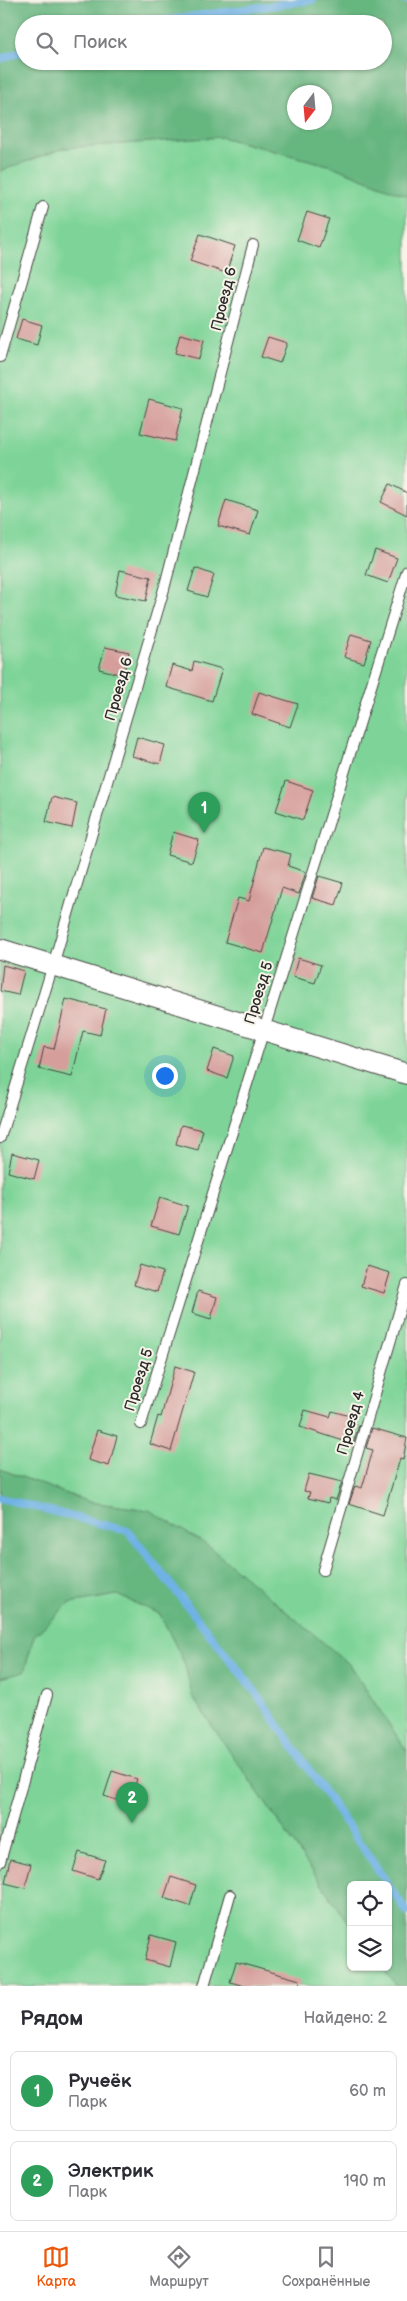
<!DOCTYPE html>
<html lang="ru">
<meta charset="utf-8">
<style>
body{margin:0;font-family:"Balsamiq Sans",sans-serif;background:#f7f7f7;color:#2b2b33}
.controls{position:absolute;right:15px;bottom:15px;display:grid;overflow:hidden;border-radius:8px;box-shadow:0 1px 4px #0004}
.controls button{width:45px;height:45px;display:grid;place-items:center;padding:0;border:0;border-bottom:1px solid #e1e1e2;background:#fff;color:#2b2b33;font:25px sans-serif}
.compass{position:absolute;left:287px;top:85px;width:45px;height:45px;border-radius:50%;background:#fff;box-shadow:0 1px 4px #0004;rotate:196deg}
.you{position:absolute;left:164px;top:1075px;width:18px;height:18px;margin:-12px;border:4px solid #fff;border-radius:50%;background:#1a73e8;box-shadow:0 0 0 8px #1a73e833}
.badge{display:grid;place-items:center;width:32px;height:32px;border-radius:50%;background:#ea580c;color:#fff;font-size:16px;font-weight:700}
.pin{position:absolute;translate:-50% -41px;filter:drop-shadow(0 1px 2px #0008)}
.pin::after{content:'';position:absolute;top:26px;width:18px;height:15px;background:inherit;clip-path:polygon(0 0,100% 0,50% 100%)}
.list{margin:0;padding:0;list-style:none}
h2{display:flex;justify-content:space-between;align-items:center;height:65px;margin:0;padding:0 20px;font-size:21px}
h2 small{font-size:16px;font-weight:400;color:#7c7c81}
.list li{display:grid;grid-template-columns:32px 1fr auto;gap:15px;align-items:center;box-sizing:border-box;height:80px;margin:0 10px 10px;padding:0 10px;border:1px solid #e1e1e2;border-radius:8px}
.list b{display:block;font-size:19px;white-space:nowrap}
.list p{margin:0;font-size:16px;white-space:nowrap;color:#7c7c81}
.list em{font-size:16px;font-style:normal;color:#7c7c81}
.icon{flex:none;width:28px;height:28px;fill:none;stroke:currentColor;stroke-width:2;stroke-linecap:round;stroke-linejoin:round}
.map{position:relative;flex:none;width:407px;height:1986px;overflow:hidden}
.search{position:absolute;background:#fff;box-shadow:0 1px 4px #0004;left:15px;right:15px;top:15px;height:55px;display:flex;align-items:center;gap:12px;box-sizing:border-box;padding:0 18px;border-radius:28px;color:#7c7c81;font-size:19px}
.sheet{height:245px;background:#fff}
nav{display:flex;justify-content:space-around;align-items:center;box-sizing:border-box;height:70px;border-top:1px solid #e1e1e2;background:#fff;font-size:14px;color:#7c7c81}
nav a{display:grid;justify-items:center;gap:2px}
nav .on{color:#ea580c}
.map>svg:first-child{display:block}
.green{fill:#7ed498;stroke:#548062}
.forest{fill:#66b680;stroke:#487056;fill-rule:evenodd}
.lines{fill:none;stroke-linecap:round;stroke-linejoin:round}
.stream{stroke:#70b2e5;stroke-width:8}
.building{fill:#d59e9b}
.service-casing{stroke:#474642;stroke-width:12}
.minor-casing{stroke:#474642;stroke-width:22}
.service{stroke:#fff;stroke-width:10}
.minor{stroke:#fff;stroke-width:20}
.labels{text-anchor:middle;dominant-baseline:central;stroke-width:4;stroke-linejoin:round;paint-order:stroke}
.street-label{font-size:15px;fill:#2b2b2b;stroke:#f7f3e8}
</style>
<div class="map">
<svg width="407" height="1986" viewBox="0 0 407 1986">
<rect width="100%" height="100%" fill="#f7f3e8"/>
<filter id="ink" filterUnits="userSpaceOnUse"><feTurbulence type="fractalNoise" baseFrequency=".02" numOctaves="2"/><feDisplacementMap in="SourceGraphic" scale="10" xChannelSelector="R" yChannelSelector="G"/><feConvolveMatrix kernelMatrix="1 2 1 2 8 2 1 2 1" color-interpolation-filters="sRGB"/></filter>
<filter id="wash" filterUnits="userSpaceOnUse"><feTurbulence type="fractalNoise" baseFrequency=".0096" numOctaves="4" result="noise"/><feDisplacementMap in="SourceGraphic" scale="20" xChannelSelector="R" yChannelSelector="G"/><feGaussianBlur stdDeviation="1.12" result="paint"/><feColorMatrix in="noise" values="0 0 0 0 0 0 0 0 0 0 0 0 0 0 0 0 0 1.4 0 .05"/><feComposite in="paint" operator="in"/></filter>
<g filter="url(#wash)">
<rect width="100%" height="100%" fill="#e8e2c1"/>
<!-- green -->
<g class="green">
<path d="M 221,137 L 332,166 L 407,196 L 407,1751 L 348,1663 L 149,1510 L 89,1502 L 0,1469 L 0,171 L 64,148 Z"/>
<path d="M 117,1595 L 160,1614 L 184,1662 L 193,1698 L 351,1927 L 351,1967 L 381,1967 L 397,1986 L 0,1986 L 0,1678 L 24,1672 L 34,1636 L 69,1603 Z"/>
</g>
<!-- forest -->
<g class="forest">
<path d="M 0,0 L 407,0 L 407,196 L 332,166 L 221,137 L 64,148 L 0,171 ZM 24,24 L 383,24 L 383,61 L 24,61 ZM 294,92 L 324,92 L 324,122 L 294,122 Z"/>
<path d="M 0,1469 L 89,1502 L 149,1510 L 207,1545 L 348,1663 L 407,1751 L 407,1986 L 397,1986 L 381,1967 L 388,1967 L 388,1885 L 351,1885 L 351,1927 L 193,1698 L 184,1662 L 160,1614 L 117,1595 L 69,1603 L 34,1636 L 24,1672 L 0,1678 Z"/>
</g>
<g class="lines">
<!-- stream -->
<g class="stream">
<path d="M 406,0 L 407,0"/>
<path d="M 138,24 L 312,0"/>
<path d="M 0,59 L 24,51"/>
<path d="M 0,1498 L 128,1531 L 254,1690 L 407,1912"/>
</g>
</g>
<g id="blocks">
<!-- building -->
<g class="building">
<path d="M 307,212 L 329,219 L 319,248 L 297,240 Z"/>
<path d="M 200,234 L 235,246 L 226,273 L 190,261 Z"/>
<path d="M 22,319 L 42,325 L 37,345 L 16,339 Z"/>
<path d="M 180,334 L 204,340 L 199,359 L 175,353 Z"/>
<path d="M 268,337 L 287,343 L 280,363 L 261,357 Z"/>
<path d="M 149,399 L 183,408 L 175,441 L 140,433 Z"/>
<path d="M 390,484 L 407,493 L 407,515 L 381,502 Z"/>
<path d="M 226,500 L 258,510 L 250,535 L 218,526 Z"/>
<path d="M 375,550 L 397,558 L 388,583 L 366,575 Z"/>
<path d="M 195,568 L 214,575 L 207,597 L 188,591 Z"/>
<path d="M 120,570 L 151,577 L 146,601 L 115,595 Z"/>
<path d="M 351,634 L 371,640 L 364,663 L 344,657 Z"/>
<path d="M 105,647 L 129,652 L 123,675 L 99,669 Z"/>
<path d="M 194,661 L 222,669 L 212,701 L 166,687 L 172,665 L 192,671 Z"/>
<path d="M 259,692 L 298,704 L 290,727 L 252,714 Z"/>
<path d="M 137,737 L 165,745 L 160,764 L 132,756 Z"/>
<path d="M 286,781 L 313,790 L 303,820 L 276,811 Z"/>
<path d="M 52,797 L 77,803 L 72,828 L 46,822 Z"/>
<path d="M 173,832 L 199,840 L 192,862 L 167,855 Z"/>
<path d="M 263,847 L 291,854 L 288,866 L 306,872 L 299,894 L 282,888 L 263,953 L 225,942 L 238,898 L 249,901 Z"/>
<path d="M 319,876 L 343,883 L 336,905 L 312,898 Z"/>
<path d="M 298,958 L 321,965 L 315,983 L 293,977 Z"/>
<path d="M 3,965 L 24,971 L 18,995 L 0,991 Z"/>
<path d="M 66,999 L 106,1009 L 100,1035 L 83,1031 L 72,1077 L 39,1069 L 44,1047 L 54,1049 Z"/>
<path d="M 214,1049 L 234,1056 L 227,1078 L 207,1071 Z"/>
<path d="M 181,1125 L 203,1130 L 198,1150 L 176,1144 Z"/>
<path d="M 12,1153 L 39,1160 L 34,1179 L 8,1172 Z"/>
<path d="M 160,1197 L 188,1206 L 179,1234 L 151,1226 Z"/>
<path d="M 140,1265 L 163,1272 L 157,1292 L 134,1285 Z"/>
<path d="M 367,1266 L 390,1273 L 384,1293 L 361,1286 Z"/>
<path d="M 198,1291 L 217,1297 L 211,1319 L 192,1313 Z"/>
<path d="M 175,1366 L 194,1372 L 171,1451 L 150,1444 L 158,1416 L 161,1417 Z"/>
<path d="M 305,1410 L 330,1417 L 332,1411 L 353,1417 L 351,1423 L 359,1425 L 353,1444 L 300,1427 Z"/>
<path d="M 372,1428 L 407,1438 L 403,1460 L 400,1459 L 383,1515 L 349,1504 L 355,1486 L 362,1488 L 373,1450 L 366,1448 Z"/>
<path d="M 97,1430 L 117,1436 L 109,1466 L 88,1460 Z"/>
<path d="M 309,1474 L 342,1482 L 336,1500 L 329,1498 L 328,1503 L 308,1498 L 310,1492 L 304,1491 Z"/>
<path d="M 112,1771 L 137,1779 L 129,1804 L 104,1796 Z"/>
<path d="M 79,1852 L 105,1860 L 98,1879 L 73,1871 Z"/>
<path d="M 10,1859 L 31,1864 L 25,1888 L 5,1883 Z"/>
<path d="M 171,1877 L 196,1885 L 190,1906 L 164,1898 Z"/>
<path d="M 151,1935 L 176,1942 L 170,1967 L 145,1960 Z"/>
<path d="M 236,1962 L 300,1980 L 299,1986 L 245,1986 L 230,1982 Z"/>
</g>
</g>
</g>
<g filter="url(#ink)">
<use href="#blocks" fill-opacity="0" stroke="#474642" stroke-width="1"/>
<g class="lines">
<defs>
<g id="service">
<path d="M 0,357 L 43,207"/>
<path d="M 0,1138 L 53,965 L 164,589 L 253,245"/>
<path d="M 141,1424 L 407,571"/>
<path d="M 323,1570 L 407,1285"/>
<path d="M 0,1862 L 47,1695"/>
<path d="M 204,1986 L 230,1895"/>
</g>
<path id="minor" d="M 0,949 L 407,1074"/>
</defs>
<!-- service casing -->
<use href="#service" class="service-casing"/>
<!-- minor casing -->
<use href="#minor" class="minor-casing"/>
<!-- service -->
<use href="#service" class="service"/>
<!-- minor -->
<use href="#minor" class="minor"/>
</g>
</g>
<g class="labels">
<!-- street labels -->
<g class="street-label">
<text transform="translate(224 299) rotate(-76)">Проезд 6</text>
<text transform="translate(119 689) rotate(-74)">Проезд 6</text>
<text transform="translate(259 993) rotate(-73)">Проезд 5</text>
<text transform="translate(139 1380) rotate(-73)">Проезд 5</text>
<text transform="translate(351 1423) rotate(-74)">Проезд 4</text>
</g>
</g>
</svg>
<div class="controls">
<button><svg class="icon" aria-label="locate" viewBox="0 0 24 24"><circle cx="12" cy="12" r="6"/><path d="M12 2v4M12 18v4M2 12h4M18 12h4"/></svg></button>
<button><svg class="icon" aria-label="layers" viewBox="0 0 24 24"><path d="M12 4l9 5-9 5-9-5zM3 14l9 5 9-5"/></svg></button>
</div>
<svg class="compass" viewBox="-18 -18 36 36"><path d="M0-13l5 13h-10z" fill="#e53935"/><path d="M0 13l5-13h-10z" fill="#7c7c81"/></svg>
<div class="you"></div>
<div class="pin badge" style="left:204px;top:833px;background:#2e9e5b">1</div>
<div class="pin badge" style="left:132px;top:1823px;background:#2e9e5b">2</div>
<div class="search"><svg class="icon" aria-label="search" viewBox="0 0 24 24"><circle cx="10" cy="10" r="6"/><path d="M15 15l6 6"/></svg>Поиск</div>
</div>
<section class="sheet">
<h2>Рядом<small>Найдено: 2</small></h2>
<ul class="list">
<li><span class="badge" style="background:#2e9e5b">1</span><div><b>Ручеёк</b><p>Парк</p></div><em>60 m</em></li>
<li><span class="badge" style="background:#2e9e5b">2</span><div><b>Электрик</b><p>Парк</p></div><em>190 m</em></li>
</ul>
</section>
<nav>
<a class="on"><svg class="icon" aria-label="map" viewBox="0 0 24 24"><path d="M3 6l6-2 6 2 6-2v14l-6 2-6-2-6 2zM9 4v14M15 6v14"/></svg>Карта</a>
<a><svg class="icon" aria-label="directions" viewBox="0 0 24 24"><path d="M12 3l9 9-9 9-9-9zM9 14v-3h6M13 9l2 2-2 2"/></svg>Маршрут</a>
<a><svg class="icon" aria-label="saved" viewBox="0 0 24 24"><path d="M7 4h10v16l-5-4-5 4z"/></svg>Сохранённые</a>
</nav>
